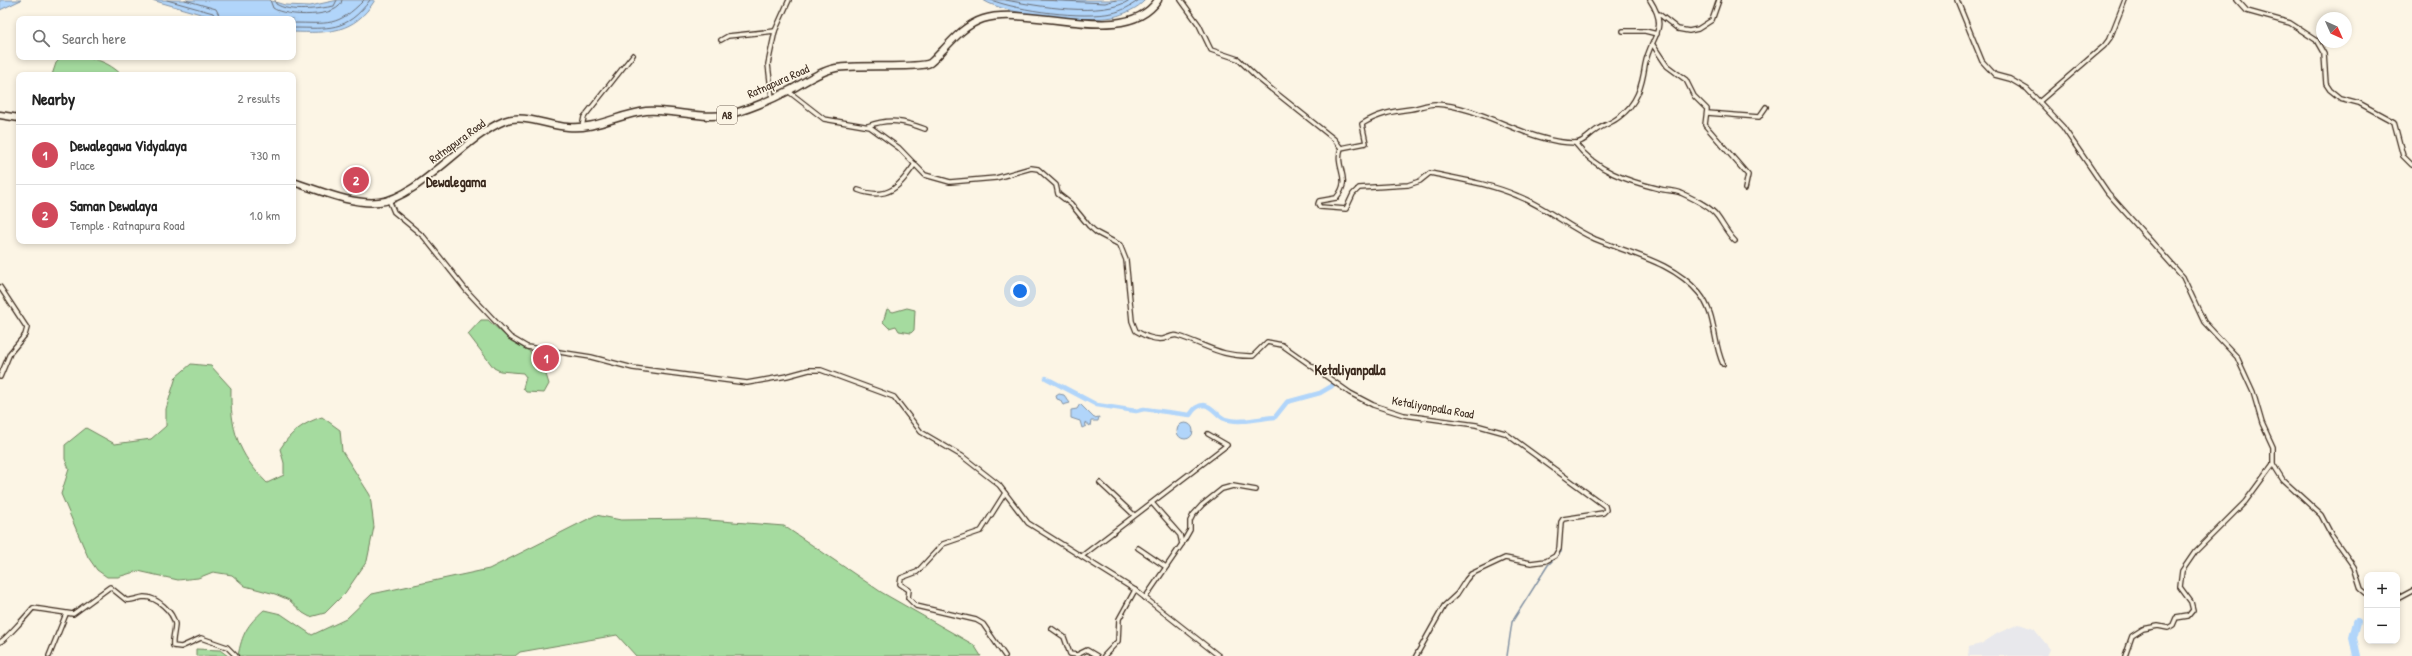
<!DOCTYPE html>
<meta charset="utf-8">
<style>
body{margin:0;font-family:"Patrick Hand",sans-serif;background:#f6f6f6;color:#222}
.controls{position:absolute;right:12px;bottom:12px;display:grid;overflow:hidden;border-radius:8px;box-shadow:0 2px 6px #0003}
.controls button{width:36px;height:36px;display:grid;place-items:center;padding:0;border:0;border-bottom:1px solid #e0e0e0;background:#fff;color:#222;font:20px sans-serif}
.compass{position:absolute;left:2316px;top:12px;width:36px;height:36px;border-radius:50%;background:#fff;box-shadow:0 2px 6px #0003;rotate:135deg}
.you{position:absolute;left:1020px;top:291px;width:14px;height:14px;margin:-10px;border:3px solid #fff;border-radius:50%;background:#1a73e8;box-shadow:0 0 0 6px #1a73e833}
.badge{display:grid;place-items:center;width:26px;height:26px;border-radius:50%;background:#d1495b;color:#fff;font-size:13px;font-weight:700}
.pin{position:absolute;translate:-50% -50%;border:2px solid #fff;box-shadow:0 1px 4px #0006}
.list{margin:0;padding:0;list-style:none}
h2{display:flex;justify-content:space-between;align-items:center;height:52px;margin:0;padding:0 16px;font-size:17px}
h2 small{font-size:13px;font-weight:400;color:#767676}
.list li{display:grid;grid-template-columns:26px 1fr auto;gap:12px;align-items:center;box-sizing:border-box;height:60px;padding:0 16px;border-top:1px solid #e0e0e0}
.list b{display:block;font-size:15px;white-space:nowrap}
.list p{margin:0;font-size:13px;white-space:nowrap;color:#767676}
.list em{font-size:13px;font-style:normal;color:#767676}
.icon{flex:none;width:22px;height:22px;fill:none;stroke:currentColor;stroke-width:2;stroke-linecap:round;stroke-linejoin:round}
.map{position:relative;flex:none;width:2412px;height:656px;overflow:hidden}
.search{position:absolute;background:#fff;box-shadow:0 2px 6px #0003;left:16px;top:16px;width:280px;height:44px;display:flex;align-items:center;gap:10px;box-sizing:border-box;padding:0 14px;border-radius:8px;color:#767676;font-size:15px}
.panel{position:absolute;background:#fff;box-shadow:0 2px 6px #0003;left:16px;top:72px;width:280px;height:172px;border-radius:8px}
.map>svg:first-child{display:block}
.built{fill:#e8e8ec}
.green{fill:#a5db9f;stroke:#70825e}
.water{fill:#b1d5fa;stroke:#8291a2}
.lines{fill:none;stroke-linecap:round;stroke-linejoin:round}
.shore{stroke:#6a6e76;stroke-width:1}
.stream{stroke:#8291a2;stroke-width:1.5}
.canal{stroke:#b1d5fa;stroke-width:4.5}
.river{stroke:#b1d5fa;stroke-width:8}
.minor-casing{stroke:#3b2a1e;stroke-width:6}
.trunk-casing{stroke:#3b2a1e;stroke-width:9}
.minor{stroke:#fcf5e5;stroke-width:3.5}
.trunk{stroke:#fcf5e5;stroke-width:6}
.labels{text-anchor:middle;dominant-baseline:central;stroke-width:3;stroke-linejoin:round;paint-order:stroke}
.shield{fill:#fcf5e5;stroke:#75675a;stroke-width:1}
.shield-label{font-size:11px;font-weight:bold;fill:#3b2a1e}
.street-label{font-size:12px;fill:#3b2a1e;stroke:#fcf5e5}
.quarter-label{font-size:14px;font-weight:bold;fill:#3b2a1e;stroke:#fcf5e5}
</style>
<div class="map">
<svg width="2412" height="656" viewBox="0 0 2412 656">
<rect width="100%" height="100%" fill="#fcf5e5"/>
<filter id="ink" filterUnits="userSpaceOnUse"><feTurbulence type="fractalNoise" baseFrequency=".025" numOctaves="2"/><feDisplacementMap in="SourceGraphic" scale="8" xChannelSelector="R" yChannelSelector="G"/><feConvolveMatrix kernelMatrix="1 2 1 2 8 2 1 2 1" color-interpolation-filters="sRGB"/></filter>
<g filter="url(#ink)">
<!-- built -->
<path class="built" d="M 2019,624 L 2034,629 L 2050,649 L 2047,656 L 1968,656 L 1969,647 L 1981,644 L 1998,633 Z"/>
<!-- green -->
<g class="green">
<path d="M 62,57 C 86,57 103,57 122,75 L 52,75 L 56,63 Z"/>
<path d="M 907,308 L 915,310 L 914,330 L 911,333 L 899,331 L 896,326 L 889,328 L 883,322 L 887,309 L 893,312 Z"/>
<path d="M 481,320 L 488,320 L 511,341 L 531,352 L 532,359 L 544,368 L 549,384 L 544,393 L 526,392 L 523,388 L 526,377 L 523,373 L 500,371 L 494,368 L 468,334 Z"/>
<path d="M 191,364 L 211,366 L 231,388 C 230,429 238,454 267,483 L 284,475 L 284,463 L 280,449 C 291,432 303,423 322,417 L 340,430 L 342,451 L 370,495 L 374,527 L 367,561 L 345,593 L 325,613 L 310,617 L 303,613 L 289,600 L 275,594 L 245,586 L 232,575 L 213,572 L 198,578 L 178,580 L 138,571 L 118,577 L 107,577 L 97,570 L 88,557 L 61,494 L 69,469 L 65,459 L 65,445 L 86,428 L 115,444 L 151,439 L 166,426 L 166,409 L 176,377 Z"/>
<path d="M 596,515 L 621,520 L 696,519 L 784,526 L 881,592 L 974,645 L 981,656 L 636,656 L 617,635 L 520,652 L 515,656 L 238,656 C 242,634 247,625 264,610 L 281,614 L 312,635 L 346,619 L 372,594 L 489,569 Z"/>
<path d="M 196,649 L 220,650 L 228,656 L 196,656 Z"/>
</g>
<!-- water -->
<g class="water">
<path d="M 0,0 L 21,0 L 0,10 Z"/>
<path d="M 152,0 L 268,0 L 285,5 L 310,6 L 338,0 L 375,0 C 354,34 328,33 293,32 L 293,19 L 218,19 Z"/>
<path d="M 983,0 L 1145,0 C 1137,9 1124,14 1113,17 C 1084,22 1007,16 983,0 Z"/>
<path d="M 1059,394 L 1064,395 L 1070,403 L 1063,405 L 1060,400 L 1057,399 L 1056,396 Z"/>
<path d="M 1080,404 L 1094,418 L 1099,417 L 1098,421 L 1091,421 L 1090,426 L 1085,422 L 1086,426 L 1082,428 L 1080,421 L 1071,418 L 1071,410 L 1077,409 Z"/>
<circle cx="1185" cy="431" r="8"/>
</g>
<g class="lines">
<!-- shore -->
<g class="shore">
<path d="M 167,0 L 213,13 L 216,19"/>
<path d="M 185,0 L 216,9 L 221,19"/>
<path d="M 270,0 L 273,8 C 284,17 341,19 342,0"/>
<path d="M 275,0 L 276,4 C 290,13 318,9 334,6 L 337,0"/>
<path d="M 991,0 C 1020,11 1081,19 1112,13 C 1122,11 1131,6 1139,0"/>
<path d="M 1006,0 C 1036,6 1103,18 1130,0"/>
<path d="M 1041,0 L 1105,3 L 1116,0"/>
<path d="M 293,23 C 328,23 337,28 364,0"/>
<path d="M 293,28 C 328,28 346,33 370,0"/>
</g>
<!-- stream -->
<path class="stream" d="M 1507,656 L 1512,622 L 1548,565 L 1561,552 L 1562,527"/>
<!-- canal -->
<path class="canal" d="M 1046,378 L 1097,405 L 1136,411 L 1144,409 L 1190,415 C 1193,410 1198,405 1204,405 C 1213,406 1217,416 1225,419 C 1239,424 1261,418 1275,417 L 1287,402 L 1320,393 L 1332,386 L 1333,382"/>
<!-- river -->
<path class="river" d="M 2357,656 L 2353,638 L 2357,622"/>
<defs>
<g id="minor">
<path d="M 1181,0 L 1199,25 L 1211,50 L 1238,59 L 1260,80 L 1334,139 L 1341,148"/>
<path d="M 1650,0 C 1670,31 1650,36 1645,65 C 1642,86 1637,104 1619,117 C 1612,123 1603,125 1595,131 C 1589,135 1583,143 1575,143 C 1527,143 1483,106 1435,104 C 1427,104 1419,108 1411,109 C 1393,111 1378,114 1362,124 L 1366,143 L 1341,148 C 1334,169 1353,178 1336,198 L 1319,201 L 1318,204 L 1320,207 L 1346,209 L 1353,194 L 1359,188 L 1408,185 L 1420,181 L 1430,173 C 1459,179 1491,184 1518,196 C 1546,207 1568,227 1595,239 C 1631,254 1673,262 1699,293 C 1717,315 1712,340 1723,364"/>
<path d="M 1957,0 L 1982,61 L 1995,75 L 2010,79 L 2027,89 L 2063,127 L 2108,193 L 2183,277 L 2204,322 L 2237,357 L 2253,392 L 2262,423 L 2273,447 L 2273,464 L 2245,502 L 2195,552 L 2182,571 L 2180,587 L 2191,602 L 2193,610 L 2188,616 L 2176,618 L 2173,625 L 2168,628 L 2158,626 L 2143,629 L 2132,636 L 2125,656"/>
<path d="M 2237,0 L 2247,11 L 2290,23 L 2316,40 L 2324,54 L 2326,84 L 2330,90 L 2340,98 L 2359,103 L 2394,122 L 2403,156 L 2412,165"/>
<path d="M 1659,14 L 1678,29 L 1689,31 L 1698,29 L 1712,20 L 1719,0"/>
<path d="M 1623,31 L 1645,31 L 1657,34"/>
<path d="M 721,40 L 728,36 L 775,31"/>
<path d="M 1653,45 L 1667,66 L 1686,80 L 1694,96 L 1707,109 L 1705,125 L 1748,175 L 1745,189"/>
<path d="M 788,91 L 824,119 L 870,127 L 899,148 L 925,175 L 950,182 L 996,178 L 1031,168 L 1038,169 L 1056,185 L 1058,194 L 1071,204 L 1089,226 L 1097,233 L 1120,245 L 1126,260 L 1132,321 L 1136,331 C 1145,336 1153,340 1163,339 C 1168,338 1173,334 1178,336 C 1207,345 1220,357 1253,356 L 1267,342 L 1282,345 L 1350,393 L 1373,405 L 1404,415 L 1476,425 L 1505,433 L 1605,506 L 1606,510 L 1603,513 L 1563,519 L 1561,522 L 1559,549 L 1555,556 L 1546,561 L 1531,563 L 1505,558 L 1471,574 L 1466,580 L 1457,594 L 1444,606 L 1416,656"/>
<path d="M 772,98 L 768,64 L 775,31 L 789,0"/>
<path d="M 2040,101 L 2104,46 L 2110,38 L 2125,0"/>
<path d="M 1707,113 L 1759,117 L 1766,107"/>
<path d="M 868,126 C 889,118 904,121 925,129"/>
<path d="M 582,127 L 584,117 L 633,55"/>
<path d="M 1575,143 C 1596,171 1627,181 1660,189 C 1666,191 1675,190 1681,193 C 1692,198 1710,206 1717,216 C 1723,224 1727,233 1735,241"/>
<path d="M 858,190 C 888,201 899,187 915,164"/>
<path d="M 389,200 L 394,212 L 424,237 L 466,290 L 510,337 L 527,347 L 591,357 L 633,368 L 747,383 L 787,376 L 809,370 L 821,370 L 894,397 L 921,432 L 962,456 L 999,485 L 1028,523 L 1135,590 L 1219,656"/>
<path d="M 0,287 L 27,328 L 25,335 L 10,353 L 0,377"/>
<path d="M 2273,464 L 2283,480 L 2321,515 L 2332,536 L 2354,567 L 2361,589 L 2367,594"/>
<path d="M 1100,483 L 1134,515"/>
<path d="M 1005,493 L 981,531 L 943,544 L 917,572 L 901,578 L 900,584 L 909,590 L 908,598 L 916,606 L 976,620 L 983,624 L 1005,656"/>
<path d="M 1152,503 L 1180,535 L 1182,544"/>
<path d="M 1138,548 L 1166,567"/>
<path d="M 1082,556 L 1227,445 L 1208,434"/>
<path d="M 1145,598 L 1182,544 L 1190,530 L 1190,521 L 1193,515 L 1202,505 L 1222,489 L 1233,486 L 1256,490"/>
<path d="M 2397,599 L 2412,591"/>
<path d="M 1051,628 L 1064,637 L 1070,654 L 1077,655 L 1087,650 L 1097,656"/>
<path d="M 0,642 C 5,640 28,614 33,608 L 73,614 L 110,587 L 126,600 C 132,601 137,598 144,597 C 157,597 173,612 175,624 C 175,632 172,638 173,646 L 181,647 L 201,638 L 227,647 L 236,656"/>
<path d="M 49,656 L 66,614"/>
<path d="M 1104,656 L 1118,641 L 1119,619 L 1135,590"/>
</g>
<g id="trunk">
<path d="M 0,115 L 19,118"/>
<path d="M 293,182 C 319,190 351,205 379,202 C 418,198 465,137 504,121 C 523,113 548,126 568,127 C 594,130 620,114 646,111 C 673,109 698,119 725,115 C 744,112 773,99 790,90 C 805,82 820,71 836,68 C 857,64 918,69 930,63 C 934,60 939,54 943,50 C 954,38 967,24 983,19 C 1030,4 1126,49 1158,0"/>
</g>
</defs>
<!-- minor casing -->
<use href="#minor" class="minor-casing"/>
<!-- trunk casing -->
<use href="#trunk" class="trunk-casing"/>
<!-- minor -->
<use href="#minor" class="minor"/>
<!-- trunk -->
<use href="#trunk" class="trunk"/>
</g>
</g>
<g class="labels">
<!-- shield labels -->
<rect class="shield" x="717" y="106" width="20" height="18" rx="3"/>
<g class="shield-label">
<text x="727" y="115">A8</text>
</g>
<!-- street labels -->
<g class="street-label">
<text transform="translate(778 81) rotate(-24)">Ratnapura Road</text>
<text transform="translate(457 141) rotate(-36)">Ratnapura Road</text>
<text transform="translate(1433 407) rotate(10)">Ketaliyanpalla Road</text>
</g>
<!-- quarter labels -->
<g class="quarter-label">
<text x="456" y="181">Dewalegama</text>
<text x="1350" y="369">Ketaliyanpalla</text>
</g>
</g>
</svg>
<div class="controls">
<button>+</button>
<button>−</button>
</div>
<svg class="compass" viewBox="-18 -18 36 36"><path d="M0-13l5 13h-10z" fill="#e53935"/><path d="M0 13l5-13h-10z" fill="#767676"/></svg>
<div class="you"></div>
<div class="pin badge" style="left:546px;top:358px">1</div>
<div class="pin badge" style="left:356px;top:180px">2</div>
<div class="search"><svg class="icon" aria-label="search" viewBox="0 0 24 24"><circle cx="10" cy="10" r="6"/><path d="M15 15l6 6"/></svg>Search here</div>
<section class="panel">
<h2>Nearby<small>2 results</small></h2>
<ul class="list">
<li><span class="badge">1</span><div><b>Dewalegawa Vidyalaya</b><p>Place</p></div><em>730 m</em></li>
<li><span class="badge">2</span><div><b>Saman Dewalaya</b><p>Temple · Ratnapura Road</p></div><em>1.0 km</em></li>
</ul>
</section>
</div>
